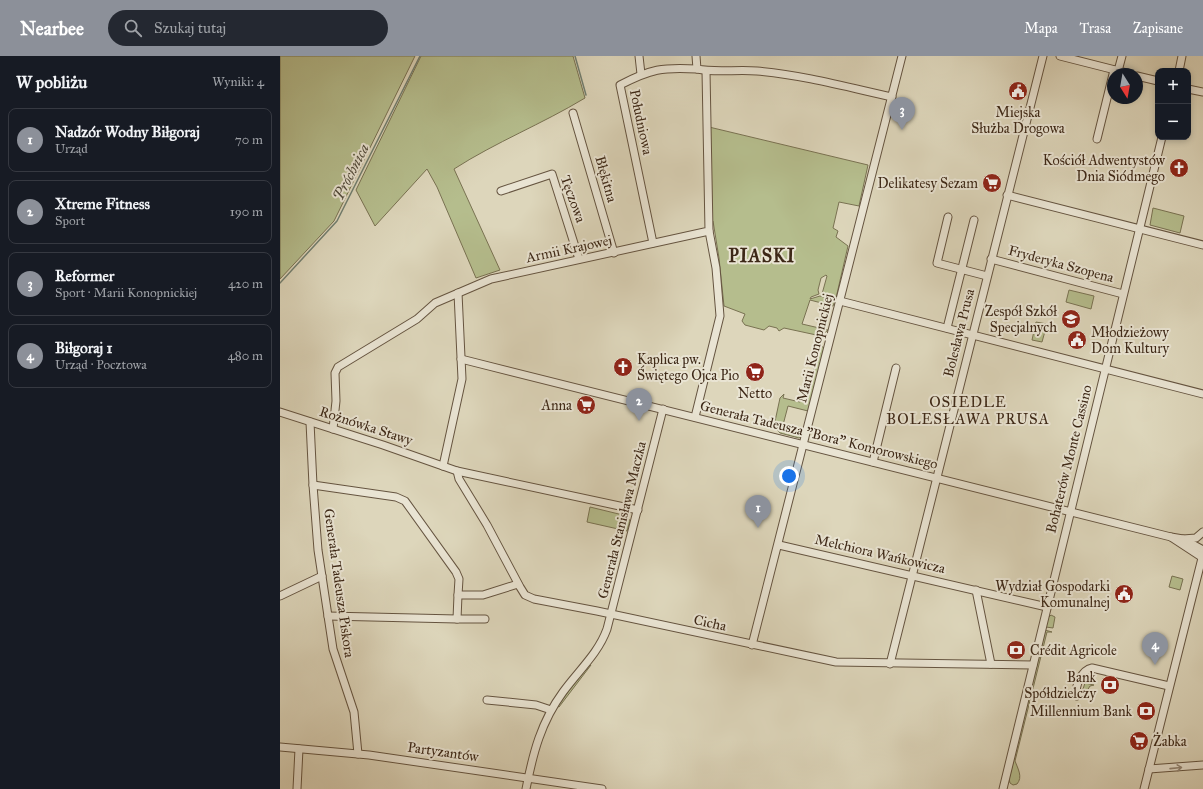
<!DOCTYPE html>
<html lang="pl">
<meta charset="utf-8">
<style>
body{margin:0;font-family:"IM FELL Great Primer",serif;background:#242831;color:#f1f3f6}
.controls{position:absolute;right:12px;top:12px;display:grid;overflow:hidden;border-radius:8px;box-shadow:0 2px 6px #0003}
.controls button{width:36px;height:36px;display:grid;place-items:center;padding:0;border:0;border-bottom:1px solid #363941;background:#171b24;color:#f1f3f6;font:20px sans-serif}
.compass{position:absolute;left:827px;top:12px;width:36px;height:36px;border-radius:50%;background:#171b24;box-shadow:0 2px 6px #0003;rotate:169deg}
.you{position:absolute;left:509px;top:420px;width:14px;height:14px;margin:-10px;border:3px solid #fff;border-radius:50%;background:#1a73e8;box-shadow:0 0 0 6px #1a73e833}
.badge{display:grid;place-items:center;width:26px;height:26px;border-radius:50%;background:#8c9099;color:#fff;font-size:13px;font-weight:700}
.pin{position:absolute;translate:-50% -33px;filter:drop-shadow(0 1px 2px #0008)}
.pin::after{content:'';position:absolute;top:21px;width:14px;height:12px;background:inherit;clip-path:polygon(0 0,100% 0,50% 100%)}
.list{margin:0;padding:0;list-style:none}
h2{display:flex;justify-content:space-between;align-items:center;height:52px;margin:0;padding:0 16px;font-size:17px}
h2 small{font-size:13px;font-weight:400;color:#9ea1a6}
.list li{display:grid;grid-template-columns:26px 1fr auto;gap:12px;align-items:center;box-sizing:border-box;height:64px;margin:0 8px 8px;padding:0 8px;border:1px solid #363941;border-radius:8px}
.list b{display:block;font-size:15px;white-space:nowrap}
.list p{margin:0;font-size:13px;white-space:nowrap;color:#9ea1a6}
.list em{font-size:13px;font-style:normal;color:#9ea1a6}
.icon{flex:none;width:22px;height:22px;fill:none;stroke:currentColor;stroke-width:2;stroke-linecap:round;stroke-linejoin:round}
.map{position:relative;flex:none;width:923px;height:733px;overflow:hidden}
header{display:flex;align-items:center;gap:24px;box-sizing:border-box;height:56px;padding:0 20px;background:#8c9099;color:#fff}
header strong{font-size:19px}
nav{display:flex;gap:22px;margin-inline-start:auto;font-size:14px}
.search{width:280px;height:36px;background:#242831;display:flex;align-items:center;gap:10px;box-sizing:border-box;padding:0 14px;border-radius:22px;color:#9ea1a6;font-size:15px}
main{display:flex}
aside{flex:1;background:#171b24}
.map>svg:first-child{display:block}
.green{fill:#b5bd8d;stroke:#797252}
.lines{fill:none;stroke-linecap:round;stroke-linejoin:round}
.stream{stroke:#717f71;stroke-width:1.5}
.minor-casing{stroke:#655440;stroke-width:9}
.minor{stroke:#e9e4d3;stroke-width:7}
.oneway{stroke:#938675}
.labels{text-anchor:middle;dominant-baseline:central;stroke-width:4;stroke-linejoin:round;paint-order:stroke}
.poi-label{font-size:14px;fill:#3d2817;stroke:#e9e4d3;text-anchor:end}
.street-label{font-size:14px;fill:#3d2817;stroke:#e9e4d3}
.water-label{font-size:15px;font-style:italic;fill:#524c3c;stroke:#e9e4d3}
.neighbourhood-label{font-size:15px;letter-spacing:1px;fill:#3d2817;stroke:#e9e4d3}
.district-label{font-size:18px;font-weight:bold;letter-spacing:1px;fill:#3d2817;stroke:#e9e4d3}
</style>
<header>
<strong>Nearbee</strong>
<div class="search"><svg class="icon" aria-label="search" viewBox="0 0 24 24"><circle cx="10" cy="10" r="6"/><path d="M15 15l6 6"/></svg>Szukaj tutaj</div>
<nav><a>Mapa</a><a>Trasa</a><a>Zapisane</a></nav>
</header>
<main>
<aside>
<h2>W pobliżu<small>Wyniki: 4</small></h2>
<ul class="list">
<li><span class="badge">1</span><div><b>Nadzór Wodny Biłgoraj</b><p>Urząd</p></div><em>70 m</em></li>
<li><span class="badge">2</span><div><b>Xtreme Fitness</b><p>Sport</p></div><em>190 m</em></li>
<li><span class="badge">3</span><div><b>Reformer</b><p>Sport · Marii Konopnickiej</p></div><em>420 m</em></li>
<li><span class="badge">4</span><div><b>Biłgoraj 1</b><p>Urząd · Pocztowa</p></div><em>480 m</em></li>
</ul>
</aside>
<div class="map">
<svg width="923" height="733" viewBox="0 0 923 733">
<rect width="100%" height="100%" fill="#ddd6bb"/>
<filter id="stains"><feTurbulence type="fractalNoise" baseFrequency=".005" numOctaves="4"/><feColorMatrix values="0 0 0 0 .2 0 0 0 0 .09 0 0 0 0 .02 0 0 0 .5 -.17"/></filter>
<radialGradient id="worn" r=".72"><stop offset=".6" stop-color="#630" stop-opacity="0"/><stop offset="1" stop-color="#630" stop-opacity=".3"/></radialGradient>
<!-- green -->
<g class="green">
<path d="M 0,0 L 135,0 L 54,165 L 0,223 Z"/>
<path d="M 141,0 L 293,0 L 305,42 C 262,68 216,86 174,113 L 220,214 L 196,222 L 157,131 L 147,113 L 95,170 L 76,134 Z"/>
<path d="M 429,71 L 588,109 L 579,150 L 559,146 L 553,172 L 558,175 L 556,181 L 568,190 L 556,242 L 542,238 L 547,220 L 546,219 L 541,222 L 538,234 L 539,238 L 531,241 L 530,243 L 540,240 L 555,245 L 553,250 L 530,244 L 522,268 L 548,274 L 541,280 L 504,272 L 499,275 L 497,272 L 489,270 L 484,274 L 465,269 L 462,265 L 465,258 L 444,250 L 439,202 L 433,165 L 431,165 Z"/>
<path d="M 873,152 L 904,160 L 900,177 L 870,169 Z"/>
<path d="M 789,234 L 814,240 L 811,253 L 786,246 Z"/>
<path d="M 756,266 L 767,268 L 762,286 L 752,284 Z"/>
<path d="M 540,289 L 544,292 L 525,371 L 528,355 L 508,350 L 503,369 L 523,374 L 525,372 L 521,381 L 519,382 L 500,377 L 494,370 L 500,342 L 504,338 L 503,342 L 520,346 L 521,342 L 527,340 Z"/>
<path d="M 310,451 L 347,460 L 350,465 L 347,475 L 307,466 Z"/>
<path d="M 892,520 L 903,523 L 900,534 L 889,531 Z"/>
<path d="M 771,559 L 775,561 L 773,572 L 766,571 L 768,562 Z"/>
<path d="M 765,574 L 772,576 L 767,576 L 735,705 C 738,713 743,721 737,728 L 733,729 L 730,727 L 729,723 Z"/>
<path d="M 311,609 L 279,651 L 277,650 L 308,611 Z"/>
<path d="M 805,627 L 814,629 L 810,630 L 805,638 L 802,636 Z"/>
</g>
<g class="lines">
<!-- stream -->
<g class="stream">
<path d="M 295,0 L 306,39"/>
<path d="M 0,227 L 57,165 L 140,0"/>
</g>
<defs>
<g id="minor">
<path d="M 359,0 L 361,18"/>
<path d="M 416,0 L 417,13 C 437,17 457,13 477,15 C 523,19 567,31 612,41"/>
<path d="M 780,0 L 851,18"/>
<path d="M 838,15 L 842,0"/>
<path d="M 899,15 L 902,0"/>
<path d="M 857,20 L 878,25"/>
<path d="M 908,33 L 923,36"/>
<path d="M 293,57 L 334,197"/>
<path d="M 817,83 L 834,14"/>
<path d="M 221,135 L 272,118 L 299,203"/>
<path d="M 727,139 L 923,189"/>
<path d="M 668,161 L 657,207 L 707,220"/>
<path d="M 373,187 L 340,29 C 371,13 382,11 417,13"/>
<path d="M 711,203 L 843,238"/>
<path d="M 560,245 L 923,338"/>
<path d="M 667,272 L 694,164"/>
<path d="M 181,303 L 891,481 L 903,483 L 923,494"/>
<path d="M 0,356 L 103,389 L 177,415 L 358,454"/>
<path d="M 415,361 L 440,260 L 436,212 L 429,175"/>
<path d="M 30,366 L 33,429 L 38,494 L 53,593 L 74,656 L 78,698"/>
<path d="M 53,373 L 56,345 L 55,317 L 58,311 L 137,263 L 155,247 L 211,223 L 429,175 L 426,15"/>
<path d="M 593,406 L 616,312"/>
<path d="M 163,410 L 182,323 L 178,237"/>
<path d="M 177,415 L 179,423 L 207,469 L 240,531 L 245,539 L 254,543 L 317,555 L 556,606 L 753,609"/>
<path d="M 33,429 L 116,441 L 125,445 L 176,516 L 179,523 L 178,539 L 203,539 L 238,528"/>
<path d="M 891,481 L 923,502"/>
<path d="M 903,483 L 916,482 L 923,476"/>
<path d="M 499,489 L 767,551"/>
<path d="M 696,534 L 711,608"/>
<path d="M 0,540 L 42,520"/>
<path d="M 48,560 L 177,563 L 178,539"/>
<path d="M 177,563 L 205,563"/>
<path d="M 472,589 L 622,0"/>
<path d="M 610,608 L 763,0"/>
<path d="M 797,640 C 794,630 802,614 812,612 L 889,630"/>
<path d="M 207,644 L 256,649 L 271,654"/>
<path d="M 0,691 L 89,699 L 322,733"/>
<path d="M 869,713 L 923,709"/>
<path d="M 17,733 L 19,693"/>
<path d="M 246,733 C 253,697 261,666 283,636 C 298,615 318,598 327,573 L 383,353"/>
<path d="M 723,733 L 882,81"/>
<path d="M 864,733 L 923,498"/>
</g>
</defs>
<!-- minor casing -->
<use href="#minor" class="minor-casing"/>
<!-- minor -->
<use href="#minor" class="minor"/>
</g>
<!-- one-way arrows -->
<defs><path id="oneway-shaft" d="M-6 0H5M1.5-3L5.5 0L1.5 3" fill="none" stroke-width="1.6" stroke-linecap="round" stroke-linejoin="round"/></defs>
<use class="oneway" href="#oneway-shaft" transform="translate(896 712) rotate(-6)"/>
<!-- icons -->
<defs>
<symbol id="civic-disc" viewBox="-11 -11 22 22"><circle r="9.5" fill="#8f2418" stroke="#e9e4d3"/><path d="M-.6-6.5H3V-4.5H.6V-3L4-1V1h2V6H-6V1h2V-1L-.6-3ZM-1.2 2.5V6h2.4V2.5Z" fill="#fff"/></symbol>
<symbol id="church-disc" viewBox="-11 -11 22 22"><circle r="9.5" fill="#8f2418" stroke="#e9e4d3"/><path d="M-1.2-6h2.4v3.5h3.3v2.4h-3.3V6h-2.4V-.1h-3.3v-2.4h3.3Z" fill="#fff"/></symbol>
<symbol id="supermarket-disc" viewBox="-11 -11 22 22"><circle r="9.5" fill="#8f2418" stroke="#e9e4d3"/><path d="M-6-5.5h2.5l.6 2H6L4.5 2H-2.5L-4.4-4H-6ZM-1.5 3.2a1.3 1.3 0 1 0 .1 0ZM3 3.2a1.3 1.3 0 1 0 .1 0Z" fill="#fff"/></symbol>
<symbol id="school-disc" viewBox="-11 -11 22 22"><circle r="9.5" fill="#8f2418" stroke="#e9e4d3"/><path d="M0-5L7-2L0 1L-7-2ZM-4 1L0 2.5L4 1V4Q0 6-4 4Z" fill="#fff"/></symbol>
<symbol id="bank-disc" viewBox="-11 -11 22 22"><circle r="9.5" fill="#8f2418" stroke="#e9e4d3"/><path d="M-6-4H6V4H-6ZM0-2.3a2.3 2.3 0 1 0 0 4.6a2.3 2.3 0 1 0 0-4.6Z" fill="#fff"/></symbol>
</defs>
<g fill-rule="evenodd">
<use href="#civic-disc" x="727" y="24" width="22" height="22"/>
<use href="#church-disc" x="888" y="101" width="22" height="22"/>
<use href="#supermarket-disc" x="701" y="116" width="22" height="22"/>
<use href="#school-disc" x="780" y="252" width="22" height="22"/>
<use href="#civic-disc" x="786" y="273" width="22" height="22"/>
<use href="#church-disc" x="332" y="300" width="22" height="22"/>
<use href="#supermarket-disc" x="464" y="305" width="22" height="22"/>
<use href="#supermarket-disc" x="295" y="338" width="22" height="22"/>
<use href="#civic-disc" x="833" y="527" width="22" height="22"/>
<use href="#bank-disc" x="725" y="583" width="22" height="22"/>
<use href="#bank-disc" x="819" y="618" width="22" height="22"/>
<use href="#bank-disc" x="855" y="644" width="22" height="22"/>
<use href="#supermarket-disc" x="848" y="674" width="22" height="22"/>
</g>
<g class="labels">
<!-- poi labels -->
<g class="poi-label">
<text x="738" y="56" text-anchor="middle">Miejska<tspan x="738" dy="16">Służba Drogowa</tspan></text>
<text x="885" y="104">Kościół Adwentystów<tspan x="885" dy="16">Dnia Siódmego</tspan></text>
<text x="698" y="127">Delikatesy Sezam</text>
<text x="777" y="255">Zespół Szkół<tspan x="777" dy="16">Specjalnych</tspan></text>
<text x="811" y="276" text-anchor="start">Młodzieżowy<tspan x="811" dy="16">Dom Kultury</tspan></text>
<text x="357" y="303" text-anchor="start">Kaplica pw.<tspan x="357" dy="16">Świętego Ojca Pio</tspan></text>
<text x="475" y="337" text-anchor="middle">Netto</text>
<text x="292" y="349">Anna</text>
<text x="830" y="530">Wydział Gospodarki<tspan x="830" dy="16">Komunalnej</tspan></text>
<text x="750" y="594" text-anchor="start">Crédit Agricole</text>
<text x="816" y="621">Bank<tspan x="816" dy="16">Spółdzielczy</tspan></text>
<text x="852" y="655">Millennium Bank</text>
<text x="873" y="685" text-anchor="start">Żabka</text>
</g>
<!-- street labels -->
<g class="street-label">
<text transform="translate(361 66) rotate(78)">Południowa</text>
<text transform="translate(326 123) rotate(74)">Błękitna</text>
<text transform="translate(293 143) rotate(70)">Tęczowa</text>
<text transform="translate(289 193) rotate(-12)">Armii Krajowej</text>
<text transform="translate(781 208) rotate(15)">Fryderyka Szopena</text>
<text transform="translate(679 277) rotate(-76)">Bolesława Prusa</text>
<text transform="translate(535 292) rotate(-76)">Marii Konopnickiej</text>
<text transform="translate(86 370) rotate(18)">Rożnówka Stawy</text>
<text transform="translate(539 379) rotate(14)">Generała Tadeusza "Bora" Komorowskiego</text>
<text transform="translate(789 403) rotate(-76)">Bohaterów Monte Cassino</text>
<text transform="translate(342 464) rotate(-76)">Generała Stanisława Maczka</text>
<text transform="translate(600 498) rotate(13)">Melchiora Wańkowicza</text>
<text transform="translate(59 527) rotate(82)">Generała Tadeusza Piskora</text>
<text transform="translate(430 567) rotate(12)">Cicha</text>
<text transform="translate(163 696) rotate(8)">Partyzantów</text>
</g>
<!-- water labels -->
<g class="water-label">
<text transform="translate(71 116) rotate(-63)">Próchnica</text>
</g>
<!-- neighbourhood labels -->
<g class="neighbourhood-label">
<text x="688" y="346">OSIEDLE<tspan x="688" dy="17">BOLESŁAWA PRUSA</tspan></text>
</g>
<!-- district labels -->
<g class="district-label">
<text x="482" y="200">PIASKI</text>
</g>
</g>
<rect width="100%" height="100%" filter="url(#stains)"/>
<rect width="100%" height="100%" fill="url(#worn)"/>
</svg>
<div class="controls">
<button>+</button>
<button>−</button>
</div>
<svg class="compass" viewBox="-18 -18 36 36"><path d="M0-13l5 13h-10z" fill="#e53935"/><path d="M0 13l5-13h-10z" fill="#9ea1a6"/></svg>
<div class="you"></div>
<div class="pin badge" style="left:478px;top:472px">1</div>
<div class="pin badge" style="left:359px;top:365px">2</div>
<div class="pin badge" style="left:622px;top:74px">3</div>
<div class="pin badge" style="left:875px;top:609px">4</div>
</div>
</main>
